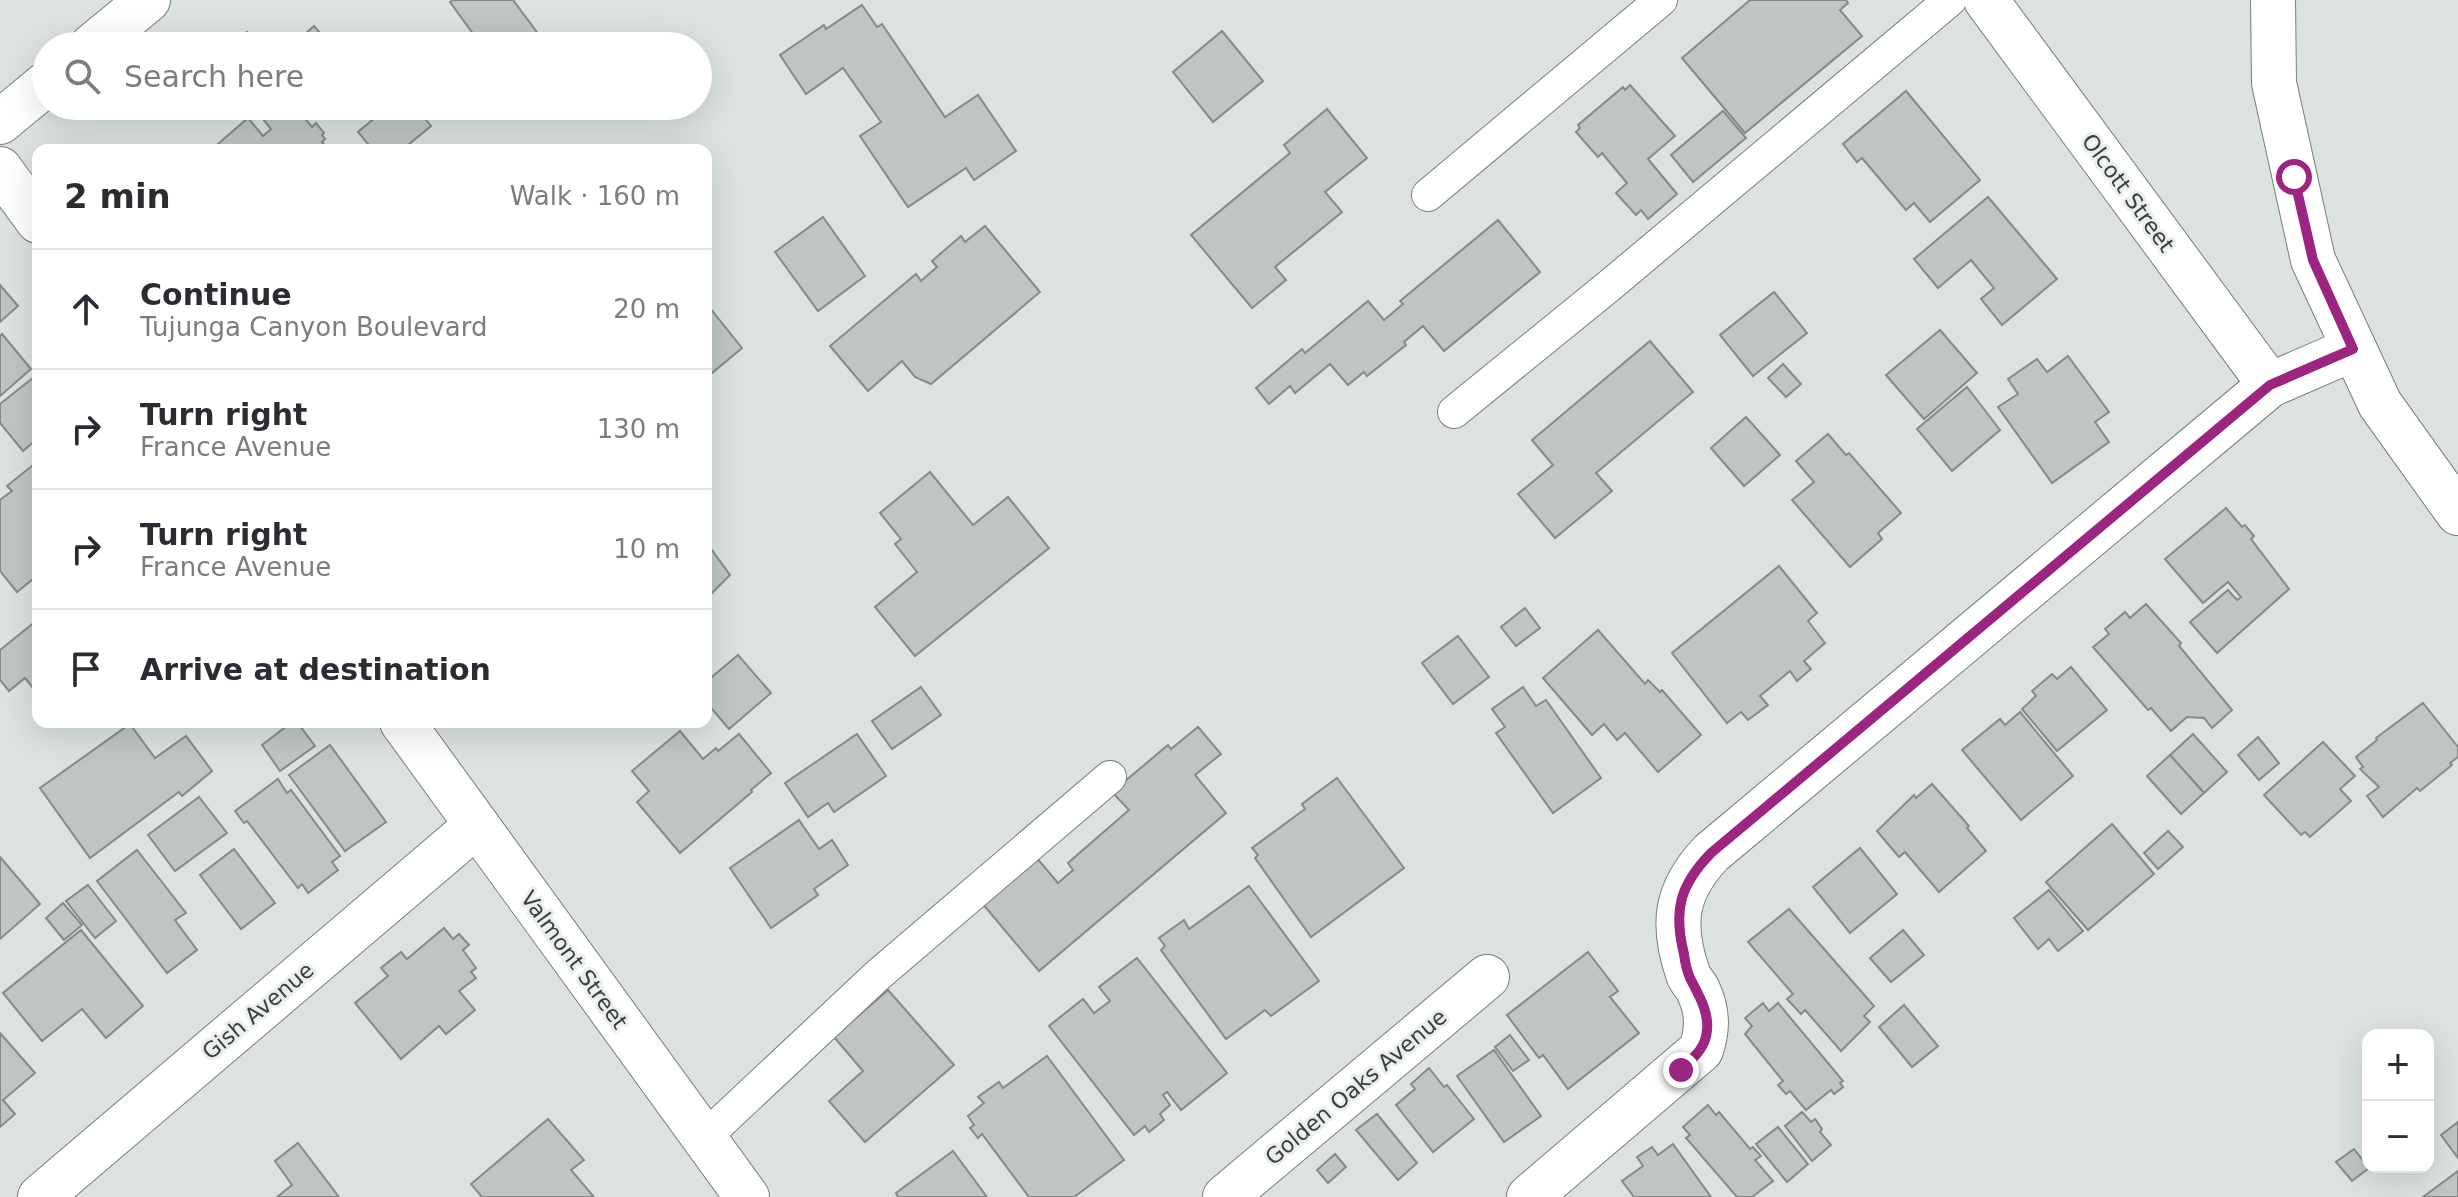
<!DOCTYPE html>
<meta charset="utf-8">
<style>
body{margin:0;font-family:"DejaVu Sans",sans-serif;background:#f7f7f7;color:#2b2b33}
.controls{position:absolute;right:24px;bottom:24px;display:grid;overflow:hidden;border-radius:16px;box-shadow:0 8px 32px #0002}
.controls button{width:72px;height:72px;display:grid;place-items:center;padding:0;border:0;border-bottom:2px solid #e1e1e2;background:#fff;color:#2b2b33;font:40px sans-serif}
.stop{position:absolute;width:24px;height:24px;margin:-18px;border:6px solid #9b2580;border-radius:50%;background:#fff}
.stop.end{background:#9b2580;border-color:#fff;box-shadow:0 2px 8px #0008}
.list{margin:0;padding:0;list-style:none}
h2{display:flex;justify-content:space-between;align-items:center;height:104px;margin:0;padding:0 32px;font-size:34px}
h2 small{font-size:26px;font-weight:400;color:#7c7c81}
.list li{display:grid;grid-template-columns:52px 1fr auto;gap:24px;align-items:center;box-sizing:border-box;height:120px;padding:0 32px;border-top:2px solid #e1e1e2}
.list b{display:block;font-size:30px;white-space:nowrap}
.list p{margin:0;font-size:26px;white-space:nowrap;color:#7c7c81}
.list em{font-size:26px;font-style:normal;color:#7c7c81}
.icon{flex:none;width:44px;height:44px;fill:none;stroke:currentColor;stroke-width:2;stroke-linecap:round;stroke-linejoin:round}
.map{position:relative;flex:none;width:2458px;height:1197px;overflow:hidden}
.search{position:absolute;background:#fff;box-shadow:0 8px 32px #0002;left:32px;top:32px;width:680px;height:88px;display:flex;align-items:center;gap:20px;box-sizing:border-box;padding:0 28px;border-radius:44px;color:#7c7c81;font-size:30px}
.panel{position:absolute;background:#fff;box-shadow:0 8px 32px #0002;left:32px;top:144px;width:680px;height:584px;border-radius:16px}
.map>svg:first-child{display:block}
.building{fill:#bfc6c2;stroke:#858b87;stroke-width:2}
.lines{fill:none;stroke-linecap:round;stroke-linejoin:round}
.service-casing{stroke:#787e7a;stroke-width:34}
.minor-casing{stroke:#787e7a;stroke-width:46}
.secondary-casing{stroke:#787e7a;stroke-width:46}
.service{stroke:#fff;stroke-width:32}
.minor{stroke:#fff;stroke-width:44}
.secondary{stroke:#fff;stroke-width:44}
.route{stroke:#9b2580;stroke-width:10}
.labels{text-anchor:middle;dominant-baseline:central;stroke-width:6;stroke-linejoin:round;paint-order:stroke}
.street-label{font-size:22px;fill:#3b3e3c;stroke:#e9f0eb}
</style>
<div class="map">
<svg width="2458" height="1197" viewBox="0 0 2458 1197">
<rect width="100%" height="100%" fill="#dce2de"/>
<!-- building -->
<g class="building">
<path d="M 453,0 L 513,0 L 542,39 L 532,46 L 482,46 L 450,2 Z"/>
<path d="M 1750,0 L 1846,0 L 1848,3 L 1840,10 L 1862,36 L 1745,133 L 1682,58 Z"/>
<path d="M 862,5 L 877,27 L 882,24 L 945,117 L 978,95 L 1016,151 L 974,180 L 966,168 L 908,207 L 860,136 L 881,122 L 843,68 L 806,94 L 780,55 L 824,25 L 826,29 Z"/>
<path d="M 314,26 L 331,46 L 292,46 Z"/>
<path d="M 1222,31 L 1263,81 L 1213,122 L 1173,72 Z"/>
<path d="M 247,32 L 259,46 L 231,46 Z"/>
<path d="M 1630,85 L 1675,136 L 1648,159 L 1677,194 L 1648,219 L 1641,210 L 1636,215 L 1616,193 L 1627,183 L 1602,153 L 1598,157 L 1576,132 L 1580,128 L 1578,125 L 1623,87 L 1625,90 Z"/>
<path d="M 1906,91 L 1980,180 L 1930,222 L 1914,203 L 1906,210 L 1862,158 L 1857,162 L 1843,144 Z"/>
<path d="M 252,106 L 313,106 L 302,115 L 312,127 L 316,123 L 324,133 L 322,135 L 325,139 L 322,142 L 329,150 L 211,150 L 248,118 L 263,136 L 271,129 Z"/>
<path d="M 389,106 L 415,106 L 431,126 L 402,150 L 373,150 L 358,132 Z"/>
<path d="M 1327,109 L 1367,158 L 1325,192 L 1342,212 L 1275,267 L 1286,280 L 1252,308 L 1191,235 L 1290,153 L 1284,145 Z"/>
<path d="M 1723,111 L 1746,138 L 1693,182 L 1671,155 Z"/>
<path d="M 1988,197 L 2057,279 L 2002,325 L 1981,299 L 1994,288 L 1971,260 L 1938,288 L 1914,259 Z"/>
<path d="M 823,217 L 865,276 L 818,311 L 775,252 Z"/>
<path d="M 1498,220 L 1540,272 L 1444,351 L 1423,326 L 1404,342 L 1406,345 L 1367,376 L 1364,372 L 1348,385 L 1330,364 L 1295,393 L 1290,386 L 1269,404 L 1256,388 L 1302,349 L 1305,353 L 1368,301 L 1384,320 L 1403,304 L 1400,301 Z"/>
<path d="M 985,226 L 1040,292 L 931,384 L 915,377 L 902,361 L 868,391 L 830,346 L 916,274 L 921,281 L 937,267 L 932,261 L 961,236 L 965,242 Z"/>
<path d="M 0,285 L 18,306 L 0,322 Z"/>
<path d="M 1774,292 L 1807,333 L 1753,376 L 1720,335 Z"/>
<path d="M 706,303 L 742,348 L 706,378 Z"/>
<path d="M 1940,330 L 1977,373 L 1924,419 L 1886,375 Z"/>
<path d="M 2,334 L 31,369 L 0,396 L 0,336 Z"/>
<path d="M 1650,341 L 1693,392 L 1596,473 L 1612,491 L 1555,538 L 1518,494 L 1553,465 L 1532,440 Z"/>
<path d="M 2068,356 L 2109,412 L 2095,422 L 2109,442 L 2052,483 L 1998,407 L 2018,394 L 2008,379 L 2037,359 L 2047,372 Z"/>
<path d="M 1783,364 L 1801,384 L 1786,397 L 1768,378 Z"/>
<path d="M 34,377 L 38,381 L 38,438 L 23,451 L 0,423 L 0,404 Z"/>
<path d="M 1967,387 L 2000,430 L 1952,471 L 1917,429 Z"/>
<path d="M 1746,417 L 1780,455 L 1744,486 L 1711,448 Z"/>
<path d="M 1828,434 L 1846,455 L 1849,453 L 1901,513 L 1878,533 L 1882,539 L 1850,567 L 1792,500 L 1814,482 L 1796,461 Z"/>
<path d="M 38,461 L 38,575 L 17,592 L 0,571 L 0,500 L 12,491 L 7,486 Z"/>
<path d="M 930,472 L 973,525 L 1008,497 L 1049,548 L 915,656 L 875,607 L 917,572 L 895,544 L 901,539 L 880,513 Z"/>
<path d="M 2226,508 L 2242,527 L 2245,525 L 2254,536 L 2251,539 L 2289,589 L 2217,653 L 2190,622 L 2228,590 L 2237,600 L 2241,597 L 2228,582 L 2203,603 L 2165,559 Z"/>
<path d="M 706,542 L 730,575 L 706,599 Z"/>
<path d="M 1779,566 L 1817,613 L 1808,621 L 1825,643 L 1804,661 L 1811,669 L 1797,681 L 1790,671 L 1760,696 L 1768,705 L 1748,720 L 1741,712 L 1727,723 L 1672,653 Z"/>
<path d="M 2146,604 L 2181,643 L 2179,646 L 2232,710 L 2212,728 L 2204,718 L 2187,717 L 2171,731 L 2151,708 L 2148,710 L 2093,647 L 2109,634 L 2105,629 L 2125,612 L 2130,618 Z"/>
<path d="M 1525,608 L 1540,628 L 1516,646 L 1501,627 Z"/>
<path d="M 36,621 L 38,686 L 34,689 L 25,678 L 9,691 L 0,680 L 0,650 Z"/>
<path d="M 1598,630 L 1645,684 L 1648,680 L 1660,692 L 1662,690 L 1701,735 L 1658,772 L 1625,733 L 1617,740 L 1604,724 L 1592,735 L 1543,678 Z"/>
<path d="M 1458,636 L 1489,677 L 1453,704 L 1422,663 Z"/>
<path d="M 738,655 L 771,693 L 729,729 L 706,702 L 706,682 Z"/>
<path d="M 2071,667 L 2107,710 L 2057,751 L 2022,709 L 2036,696 L 2032,691 L 2052,674 L 2057,679 Z"/>
<path d="M 921,687 L 941,715 L 892,749 L 872,721 Z"/>
<path d="M 1523,687 L 1536,706 L 1546,700 L 1601,778 L 1553,813 L 1496,733 L 1505,727 L 1492,709 Z"/>
<path d="M 2423,703 L 2458,747 L 2458,757 L 2450,763 L 2452,765 L 2420,791 L 2417,788 L 2383,817 L 2367,796 L 2379,787 L 2360,769 L 2363,767 L 2356,757 L 2377,740 L 2376,738 Z"/>
<path d="M 2020,712 L 2073,776 L 2021,820 L 1962,750 L 2000,719 L 2005,725 Z"/>
<path d="M 292,722 L 297,722 L 315,746 L 280,771 L 262,745 Z"/>
<path d="M 130,724 L 155,758 L 186,736 L 212,771 L 182,796 L 179,792 L 90,858 L 40,788 Z"/>
<path d="M 1198,727 L 1221,754 L 1195,775 L 1226,813 L 1039,971 L 982,903 L 1036,857 L 1058,883 L 1073,870 L 1068,863 L 1129,810 L 1112,792 L 1168,745 L 1171,749 Z"/>
<path d="M 680,731 L 703,759 L 716,748 L 718,751 L 739,734 L 771,773 L 751,790 L 752,792 L 680,853 L 637,802 L 649,791 L 632,771 Z"/>
<path d="M 857,734 L 886,776 L 834,812 L 828,803 L 808,817 L 785,783 Z"/>
<path d="M 2193,734 L 2227,772 L 2204,793 L 2170,755 Z"/>
<path d="M 2258,737 L 2279,763 L 2259,780 L 2238,755 Z"/>
<path d="M 2323,742 L 2355,776 L 2340,789 L 2351,801 L 2310,837 L 2305,832 L 2301,835 L 2264,795 Z"/>
<path d="M 330,745 L 386,822 L 345,851 L 289,775 Z"/>
<path d="M 2170,755 L 2204,793 L 2181,814 L 2147,776 Z"/>
<path d="M 1337,778 L 1404,868 L 1311,937 L 1255,858 L 1258,855 L 1252,848 L 1305,809 L 1302,804 Z"/>
<path d="M 278,779 L 287,793 L 291,790 L 340,856 L 332,862 L 338,870 L 308,893 L 302,884 L 298,888 L 247,821 L 244,823 L 235,811 Z"/>
<path d="M 1932,784 L 1969,826 L 1967,828 L 1986,851 L 1939,892 L 1905,852 L 1899,857 L 1877,831 L 1914,795 L 1916,798 Z"/>
<path d="M 199,797 L 227,833 L 175,871 L 148,835 Z"/>
<path d="M 799,820 L 819,849 L 832,840 L 848,865 L 814,889 L 818,895 L 771,928 L 730,868 Z"/>
<path d="M 2112,824 L 2154,874 L 2088,930 L 2046,882 Z"/>
<path d="M 2168,831 L 2183,847 L 2158,869 L 2144,853 Z"/>
<path d="M 1860,848 L 1897,894 L 1850,933 L 1813,887 Z"/>
<path d="M 234,849 L 275,903 L 241,929 L 200,875 Z"/>
<path d="M 137,850 L 186,913 L 175,920 L 197,950 L 167,973 L 97,881 Z"/>
<path d="M 0,857 L 40,904 L 0,939 Z"/>
<path d="M 88,885 L 116,921 L 95,938 L 66,901 Z"/>
<path d="M 1249,886 L 1319,981 L 1271,1016 L 1265,1010 L 1226,1039 L 1161,950 L 1165,946 L 1159,938 L 1184,920 L 1189,929 Z"/>
<path d="M 2049,890 L 2083,931 L 2058,951 L 2049,939 L 2038,949 L 2014,918 Z"/>
<path d="M 63,903 L 82,925 L 64,940 L 46,918 Z"/>
<path d="M 1789,909 L 1874,1006 L 1864,1016 L 1870,1022 L 1841,1051 L 1805,1010 L 1801,1014 L 1787,999 L 1793,994 L 1748,942 Z"/>
<path d="M 444,928 L 453,939 L 459,934 L 469,945 L 463,950 L 476,968 L 471,972 L 476,978 L 459,991 L 475,1010 L 446,1034 L 439,1026 L 401,1059 L 355,1003 L 388,976 L 381,968 L 401,952 L 407,959 Z"/>
<path d="M 81,930 L 143,1006 L 106,1038 L 82,1009 L 42,1041 L 3,993 Z"/>
<path d="M 1903,930 L 1924,955 L 1891,982 L 1870,958 Z"/>
<path d="M 1588,952 L 1618,991 L 1610,997 L 1639,1033 L 1568,1089 L 1543,1055 L 1539,1058 L 1507,1015 Z"/>
<path d="M 1137,958 L 1227,1073 L 1181,1110 L 1167,1092 L 1163,1095 L 1170,1105 L 1160,1114 L 1164,1120 L 1149,1132 L 1145,1126 L 1134,1135 L 1049,1026 L 1083,999 L 1094,1013 L 1110,1001 L 1099,987 Z"/>
<path d="M 888,990 L 954,1065 L 865,1142 L 829,1101 L 863,1071 L 834,1037 Z"/>
<path d="M 1763,1003 L 1769,1011 L 1778,1003 L 1843,1081 L 1840,1083 L 1843,1087 L 1834,1094 L 1831,1090 L 1806,1110 L 1790,1091 L 1786,1094 L 1778,1085 L 1783,1081 L 1745,1034 L 1752,1026 L 1745,1018 Z"/>
<path d="M 1904,1005 L 1938,1046 L 1912,1067 L 1879,1027 Z"/>
<path d="M 0,1033 L 35,1073 L 3,1100 L 15,1114 L 0,1127 Z"/>
<path d="M 1510,1035 L 1529,1060 L 1513,1071 L 1495,1047 Z"/>
<path d="M 1494,1050 L 1541,1116 L 1504,1142 L 1457,1076 Z"/>
<path d="M 1047,1056 L 1124,1160 L 1074,1197 L 1029,1197 L 982,1134 L 978,1138 L 970,1128 L 974,1125 L 968,1116 L 984,1103 L 978,1097 L 999,1082 L 1003,1088 Z"/>
<path d="M 1429,1068 L 1444,1087 L 1447,1085 L 1474,1119 L 1433,1152 L 1396,1105 L 1415,1089 L 1411,1084 Z"/>
<path d="M 1708,1105 L 1716,1115 L 1719,1112 L 1750,1149 L 1753,1147 L 1761,1156 L 1755,1160 L 1773,1181 L 1752,1197 L 1737,1197 L 1686,1138 L 1690,1135 L 1683,1127 Z"/>
<path d="M 1802,1112 L 1811,1122 L 1815,1119 L 1822,1129 L 1820,1132 L 1831,1145 L 1812,1161 L 1785,1126 Z"/>
<path d="M 1377,1114 L 1417,1163 L 1398,1180 L 1356,1130 Z"/>
<path d="M 548,1119 L 584,1160 L 571,1170 L 594,1197 L 482,1197 L 471,1184 Z"/>
<path d="M 2458,1122 L 2458,1158 L 2441,1135 Z"/>
<path d="M 1778,1127 L 1808,1164 L 1787,1182 L 1756,1144 Z"/>
<path d="M 298,1143 L 339,1197 L 277,1197 L 292,1185 L 275,1161 Z"/>
<path d="M 1673,1144 L 1711,1197 L 1634,1197 L 1622,1181 L 1643,1166 L 1637,1157 L 1652,1147 L 1658,1155 Z"/>
<path d="M 2354,1149 L 2369,1168 L 2352,1181 L 2336,1162 Z"/>
<path d="M 953,1151 L 987,1197 L 898,1197 L 896,1193 Z"/>
<path d="M 1335,1154 L 1346,1167 L 1328,1183 L 1317,1170 Z"/>
<path d="M 2458,1171 L 2458,1197 L 2423,1197 Z"/>
</g>
<g class="lines">
<defs>
<g id="service">
<path d="M 1428,195 L 1661,0"/>
<path d="M 1454,412 L 1609,286 L 1950,0"/>
<path d="M 704,1138 L 878,975 L 1110,777"/>
</g>
<g id="minor">
<path d="M 1986,0 L 2270,385"/>
<path d="M 92,46 L 148,0"/>
<path d="M 0,122 L 46,84"/>
<path d="M 0,169 L 38,221"/>
<path d="M 402,722 L 747,1197"/>
<path d="M 40,1197 L 477,825"/>
<path d="M 1225,1197 L 1487,977"/>
<path d="M 1529,1197 L 1701,1050 C 1708,1029 1708,1011 1698,990 C 1695,984 1690,980 1688,974 C 1671,924 1675,891 1711,853 L 2270,385 L 2353,349"/>
</g>
<path id="secondary" d="M 2273,0 L 2274,83 L 2313,260 L 2380,404 L 2458,513"/>
</defs>
<!-- service casing -->
<use href="#service" class="service-casing"/>
<!-- minor casing -->
<use href="#minor" class="minor-casing"/>
<!-- secondary casing -->
<use href="#secondary" class="secondary-casing"/>
<!-- service -->
<use href="#service" class="service"/>
<!-- minor -->
<use href="#minor" class="minor"/>
<!-- secondary -->
<use href="#secondary" class="secondary"/>
</g>
<g class="lines">
<!-- route -->
<path class="route" d="M 1681,1070 C 1693,1058 1706,1048 1707,1030 C 1709,1011 1698,994 1690,978 C 1687,971 1685,962 1684,954 C 1673,910 1680,885 1711,853 L 2270,385 L 2353,349 L 2313,260 L 2294,177"/>
</g>
<g class="labels">
<!-- street labels -->
<g class="street-label">
<text transform="translate(2128 193) rotate(54)">Olcott Street</text>
<text transform="translate(574 960) rotate(54)">Valmont Street</text>
<text transform="translate(258 1011) rotate(-40)">Gish Avenue</text>
<text transform="translate(1356 1087) rotate(-40)">Golden Oaks Avenue</text>
</g>
</g>
</svg>
<div class="controls">
<button>+</button>
<button>−</button>
</div>
<div class="stop" style="left:2294px;top:177px"></div>
<div class="stop end" style="left:1681px;top:1070px"></div>
<div class="search"><svg class="icon" aria-label="search" viewBox="0 0 24 24"><circle cx="10" cy="10" r="6"/><path d="M15 15l6 6"/></svg>Search here</div>
<section class="panel">
<h2>2 min<small>Walk · 160 m</small></h2>
<ul class="list">
<li><svg class="icon" aria-label="ahead" viewBox="0 0 24 24"><path d="M12 20V5M6 11l6-6 6 6"/></svg><div><b>Continue</b><p>Tujunga Canyon Boulevard</p></div><em>20 m</em></li>
<li><svg class="icon" aria-label="right" viewBox="0 0 24 24"><path d="M7 20v-9h11M14 6l5 5-5 5"/></svg><div><b>Turn right</b><p>France Avenue</p></div><em>130 m</em></li>
<li><svg class="icon" aria-label="right" viewBox="0 0 24 24"><path d="M7 20v-9h11M14 6l5 5-5 5"/></svg><div><b>Turn right</b><p>France Avenue</p></div><em>10 m</em></li>
<li><svg class="icon" aria-label="arrive" viewBox="0 0 24 24"><path d="M6 21V4h12l-3 4 3 4H6"/></svg><div><b>Arrive at destination</b></div></li>
</ul>
</section>
</div>
